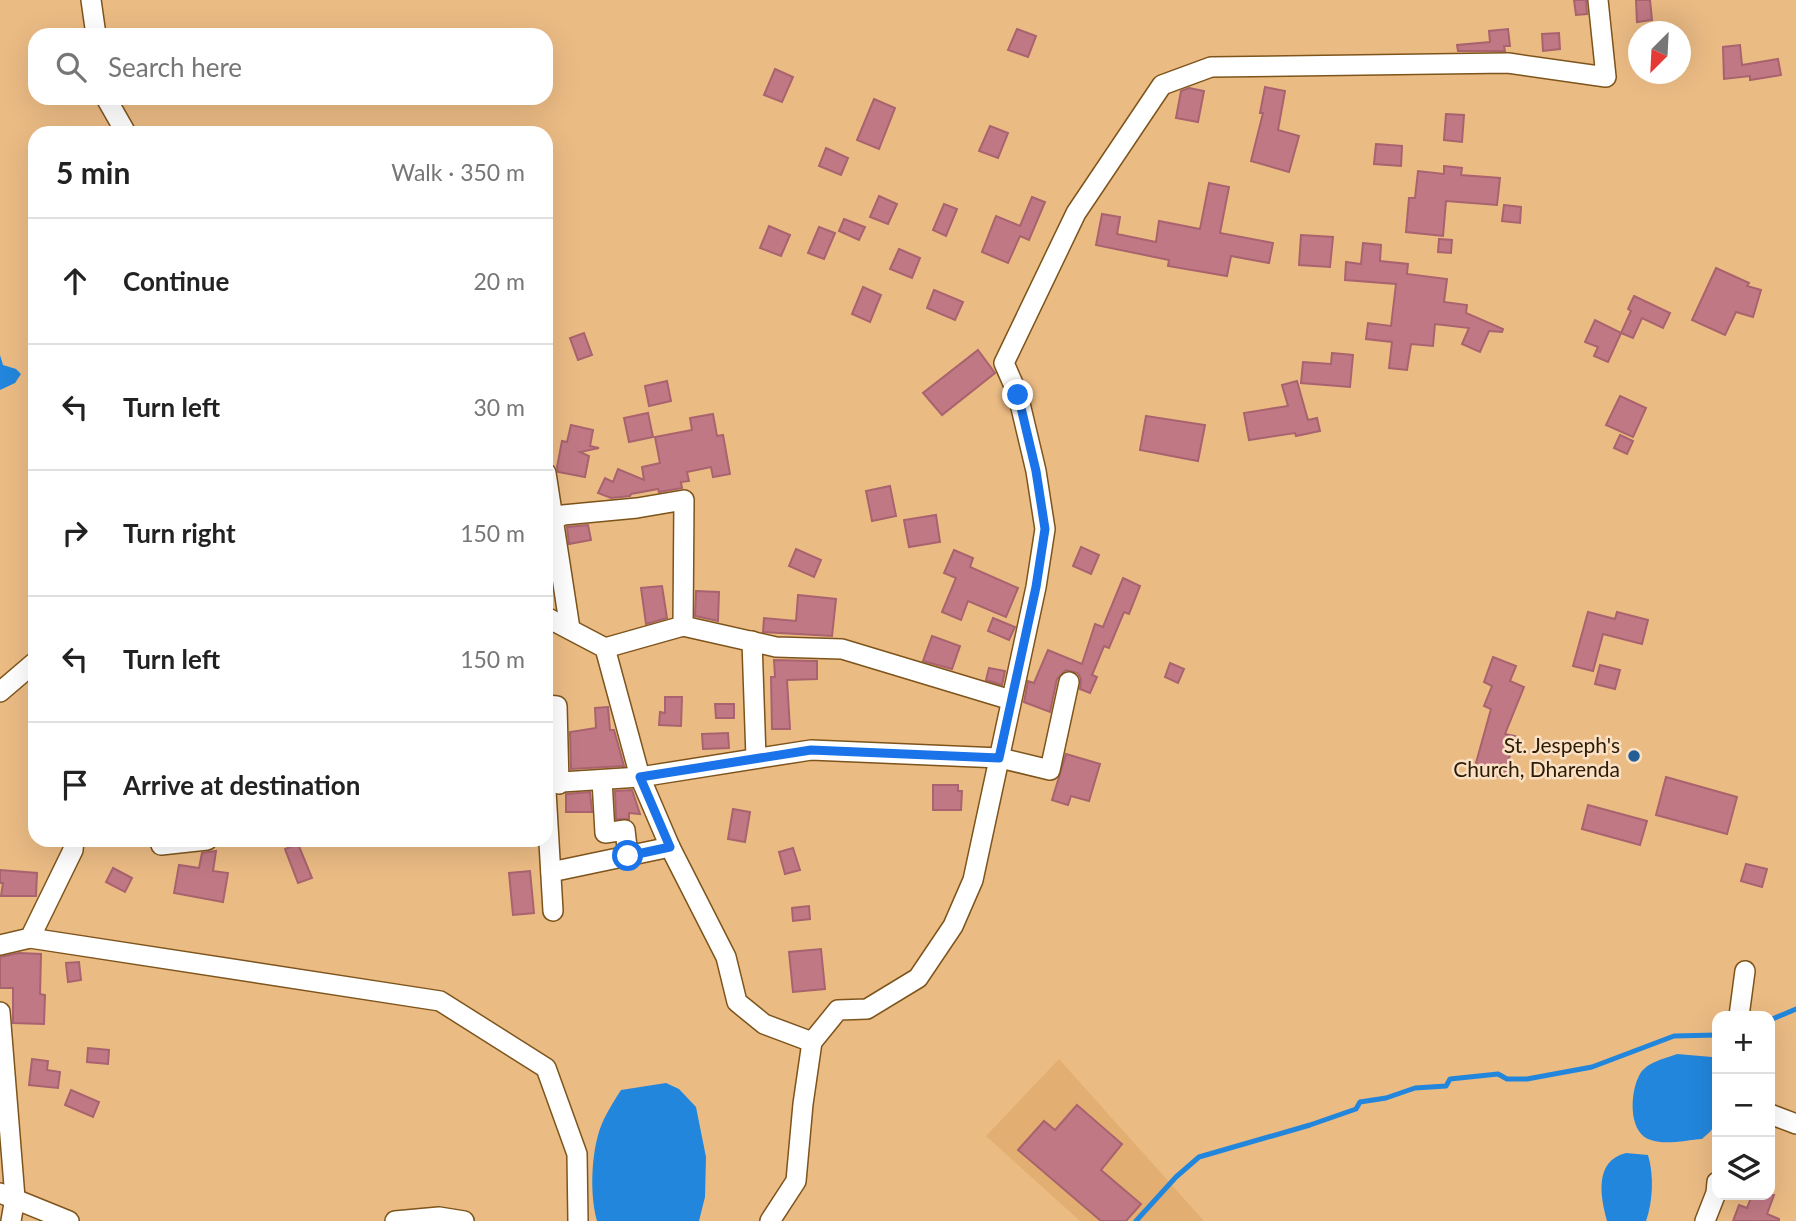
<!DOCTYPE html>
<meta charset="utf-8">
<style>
body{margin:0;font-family:Lato,sans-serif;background:#f6f6f6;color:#222}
.controls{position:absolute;right:21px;bottom:21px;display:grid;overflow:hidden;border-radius:14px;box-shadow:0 7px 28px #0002}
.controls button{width:63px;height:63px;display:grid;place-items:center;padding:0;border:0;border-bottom:2px solid #e0e0e0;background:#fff;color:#222;font:35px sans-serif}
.compass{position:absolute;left:1628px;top:21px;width:63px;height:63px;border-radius:50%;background:#fff;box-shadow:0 7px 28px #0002;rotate:204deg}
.stop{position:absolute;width:21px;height:21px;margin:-16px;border:5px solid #1a73e8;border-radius:50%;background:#fff}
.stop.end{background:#1a73e8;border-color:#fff;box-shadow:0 2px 7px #0008}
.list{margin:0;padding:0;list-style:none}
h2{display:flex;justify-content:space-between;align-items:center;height:91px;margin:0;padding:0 28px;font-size:30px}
h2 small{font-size:23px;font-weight:400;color:#767676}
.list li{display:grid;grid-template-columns:46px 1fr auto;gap:21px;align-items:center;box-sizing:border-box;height:126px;padding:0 28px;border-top:2px solid #e0e0e0}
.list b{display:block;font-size:26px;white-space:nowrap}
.list em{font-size:23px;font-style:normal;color:#767676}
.icon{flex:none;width:38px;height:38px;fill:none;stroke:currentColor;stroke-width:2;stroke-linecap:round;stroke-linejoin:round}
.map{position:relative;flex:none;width:1796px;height:1221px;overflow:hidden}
.search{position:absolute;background:#fff;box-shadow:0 7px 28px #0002;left:28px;top:28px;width:525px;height:77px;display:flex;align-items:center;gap:18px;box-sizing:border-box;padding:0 24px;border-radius:21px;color:#767676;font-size:26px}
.panel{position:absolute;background:#fff;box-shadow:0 7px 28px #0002;left:28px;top:126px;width:525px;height:721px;border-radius:21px}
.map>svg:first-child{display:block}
.built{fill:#e3ae71}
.water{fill:#2286dc}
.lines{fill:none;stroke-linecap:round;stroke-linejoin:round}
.stream{stroke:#2286dc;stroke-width:5}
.building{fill:#c07984;stroke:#a8636e;stroke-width:2}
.street-casing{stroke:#7d541b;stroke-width:22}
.street{stroke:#fff;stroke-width:19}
.route{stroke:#1a73e8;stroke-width:9}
.poi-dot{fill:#235e95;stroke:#fae1c6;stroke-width:2.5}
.labels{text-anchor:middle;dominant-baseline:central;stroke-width:5;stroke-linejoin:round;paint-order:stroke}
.poi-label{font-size:21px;fill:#2c1a04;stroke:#fae1c6;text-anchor:end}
</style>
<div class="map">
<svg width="1796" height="1221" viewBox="0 0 1796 1221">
<rect width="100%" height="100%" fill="#ebbb84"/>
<!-- built -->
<path class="built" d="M 1059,1059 L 1204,1221 L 1080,1221 L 986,1136 Z"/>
<!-- water -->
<g class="water">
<path d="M 0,355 L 3,365 L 16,369 L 21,374 L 15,383 L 0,390 Z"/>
<path d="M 1677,1054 L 1712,1057 C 1720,1070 1720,1112 1714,1126 C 1712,1131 1706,1135 1702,1139 C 1686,1140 1664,1146 1648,1139 C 1628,1130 1630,1091 1640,1074 C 1647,1062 1664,1059 1677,1054 Z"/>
<path d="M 666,1083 L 679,1089 L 696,1107 L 706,1157 L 705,1197 L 699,1221 L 597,1221 C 589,1194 591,1145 604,1119 C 609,1109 615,1099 621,1090 Z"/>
<path d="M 1626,1153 L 1648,1155 C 1654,1175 1653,1201 1646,1221 L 1607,1221 C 1600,1196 1594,1161 1626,1153 Z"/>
</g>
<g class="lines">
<!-- stream -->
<g class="stream">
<path d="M 1770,1020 L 1796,1009"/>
<path d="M 1136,1221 L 1176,1177 L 1199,1157 L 1310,1125 L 1356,1109 L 1360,1102 L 1386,1098 L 1415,1088 L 1446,1086 L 1450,1079 L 1498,1074 L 1507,1079 L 1527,1079 L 1592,1067 L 1674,1036 L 1717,1035"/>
</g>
</g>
<!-- building -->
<g class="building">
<path d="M 1574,0 L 1586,0 L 1587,14 L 1576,15 Z"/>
<path d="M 1636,0 L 1650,0 L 1652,20 L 1637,22 Z"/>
<path d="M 1017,29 L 1036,36 L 1028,57 L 1008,50 Z"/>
<path d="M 1508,29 L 1510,46 L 1504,46 L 1505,51 L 1458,51 L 1457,45 L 1490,42 L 1489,31 Z"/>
<path d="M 1559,33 L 1560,49 L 1543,51 L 1542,34 Z"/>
<path d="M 1740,45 L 1742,65 L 1778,59 L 1781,75 L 1750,80 L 1750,76 L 1724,79 L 1723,47 Z"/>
<path d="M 775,69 L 793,77 L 782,102 L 764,95 Z"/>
<path d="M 1265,87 L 1285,91 L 1278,130 L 1299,136 L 1289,172 L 1251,161 L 1263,113 L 1260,113 Z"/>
<path d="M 1189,88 L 1204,91 L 1198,122 L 1176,118 L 1181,91 Z"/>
<path d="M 874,99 L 895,108 L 879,149 L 857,140 Z"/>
<path d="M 1446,114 L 1464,115 L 1462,142 L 1444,140 Z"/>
<path d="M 990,126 L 1008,133 L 998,158 L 979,151 Z"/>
<path d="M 1376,144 L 1402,146 L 1401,166 L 1374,164 Z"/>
<path d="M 826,148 L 848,158 L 841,175 L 819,166 Z"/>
<path d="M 1444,166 L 1462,168 L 1461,175 L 1500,178 L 1497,205 L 1446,201 L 1443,236 L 1406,232 L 1409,198 L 1415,198 L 1418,171 L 1444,174 Z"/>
<path d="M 1209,183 L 1229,187 L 1220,233 L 1273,243 L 1269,263 L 1231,256 L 1227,276 L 1168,266 L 1169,260 L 1096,245 L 1102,214 L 1120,217 L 1117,234 L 1156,242 L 1159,221 L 1200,229 Z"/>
<path d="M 879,196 L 897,204 L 888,224 L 870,217 Z"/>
<path d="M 1032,197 L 1045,202 L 1029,240 L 1020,236 L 1008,263 L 982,252 L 996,216 L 1020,226 Z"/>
<path d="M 944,204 L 957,209 L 946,236 L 933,230 Z"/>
<path d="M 1504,205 L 1521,207 L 1520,223 L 1502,221 Z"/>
<path d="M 844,219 L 865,227 L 859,240 L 839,231 Z"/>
<path d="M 769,226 L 790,235 L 781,256 L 760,248 Z"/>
<path d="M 819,227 L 835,233 L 824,259 L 808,253 Z"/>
<path d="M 1301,235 L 1333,237 L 1330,267 L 1299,265 Z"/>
<path d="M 1439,239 L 1452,240 L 1451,253 L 1438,252 Z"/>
<path d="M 1363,243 L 1381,245 L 1380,261 L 1408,264 L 1407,274 L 1447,279 L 1444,302 L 1467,305 L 1466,313 L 1503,329 L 1502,332 L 1489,331 L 1480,352 L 1462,344 L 1469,328 L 1435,324 L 1433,346 L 1411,344 L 1407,370 L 1389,368 L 1392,342 L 1366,339 L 1368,323 L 1391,326 L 1396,284 L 1345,280 L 1346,262 L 1361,264 Z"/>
<path d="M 899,249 L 920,258 L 912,278 L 890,269 Z"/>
<path d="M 1716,268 L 1749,283 L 1747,286 L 1761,290 L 1753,317 L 1736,312 L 1725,335 L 1692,320 Z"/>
<path d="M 863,287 L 881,295 L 870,322 L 852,314 Z"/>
<path d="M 934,290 L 963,302 L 955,320 L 927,308 Z"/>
<path d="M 1634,296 L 1670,313 L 1663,328 L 1642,318 L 1633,338 L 1621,333 L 1608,362 L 1594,356 L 1598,347 L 1585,342 L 1595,320 L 1621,333 L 1631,311 L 1628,309 Z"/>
<path d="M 584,333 L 592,355 L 578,360 L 570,338 Z"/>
<path d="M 978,350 L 995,373 L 942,415 L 923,393 Z"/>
<path d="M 1332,353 L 1353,355 L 1350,387 L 1301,383 L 1303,362 L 1331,364 Z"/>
<path d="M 667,381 L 671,401 L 649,406 L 645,386 Z"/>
<path d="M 1297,381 L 1308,420 L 1317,418 L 1320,431 L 1296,436 L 1295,433 L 1249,440 L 1244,413 L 1288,406 L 1282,385 Z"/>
<path d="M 1620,396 L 1646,408 L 1633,437 L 1606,425 Z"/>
<path d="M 648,413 L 653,437 L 629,442 L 624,418 Z"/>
<path d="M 713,414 L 717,436 L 723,435 L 730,474 L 713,477 L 711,467 L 687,472 L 689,481 L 681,482 L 682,488 L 659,492 L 658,489 L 631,494 L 630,496 L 611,498 L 598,493 L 605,478 L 613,482 L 618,469 L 644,480 L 642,467 L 660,463 L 655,437 L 692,430 L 690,418 Z"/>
<path d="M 1146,416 L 1205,425 L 1198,461 L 1140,450 Z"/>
<path d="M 571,425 L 593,430 L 590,446 L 599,448 L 580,452 L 589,456 L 585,477 L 558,472 L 557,467 L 562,441 L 567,442 Z"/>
<path d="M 1620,435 L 1633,441 L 1627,454 L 1614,448 Z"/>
<path d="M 890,486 L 896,516 L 872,521 L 866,491 Z"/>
<path d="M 936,515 L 940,542 L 909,547 L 904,520 Z"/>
<path d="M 588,525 L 591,540 L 569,544 L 567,527 Z"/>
<path d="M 1081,547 L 1099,555 L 1091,574 L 1073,566 Z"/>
<path d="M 796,549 L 821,560 L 814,577 L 789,566 Z"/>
<path d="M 954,550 L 973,558 L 970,567 L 1018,588 L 1006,617 L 968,601 L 961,620 L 942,612 L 956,578 L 944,573 Z"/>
<path d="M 1123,578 L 1140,586 L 1129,614 L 1124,612 L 1109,648 L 1104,646 L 1092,675 L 1097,677 L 1090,693 L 1080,689 L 1081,679 L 1078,673 L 1066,670 L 1057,679 L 1050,712 L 1024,702 L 1028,681 L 1034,683 L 1048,650 L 1082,664 L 1095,624 L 1103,627 Z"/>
<path d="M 662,586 L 667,618 L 646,624 L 641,588 Z"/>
<path d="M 696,591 L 719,592 L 718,621 L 695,616 Z"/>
<path d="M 798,595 L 836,599 L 832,636 L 763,632 L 764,618 L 796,621 Z"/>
<path d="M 1588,612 L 1615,619 L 1617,612 L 1648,620 L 1642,644 L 1603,634 L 1593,671 L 1573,666 Z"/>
<path d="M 993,618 L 1015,627 L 1009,640 L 988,631 Z"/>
<path d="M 932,636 L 960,646 L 952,669 L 923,661 Z"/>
<path d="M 1493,657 L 1516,666 L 1510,681 L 1524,687 L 1505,734 L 1515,736 L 1504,778 L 1474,770 L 1491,709 L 1484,706 L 1492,686 L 1484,682 Z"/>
<path d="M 774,660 L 817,661 L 817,679 L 787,680 L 790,729 L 772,729 L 771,677 L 775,677 Z"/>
<path d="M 1170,663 L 1184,669 L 1178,683 L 1165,677 Z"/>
<path d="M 1600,665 L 1620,670 L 1615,689 L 1595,684 Z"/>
<path d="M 989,668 L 1005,671 L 1002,685 L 986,680 Z"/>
<path d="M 665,697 L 682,697 L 681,726 L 659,725 L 660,712 L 665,713 Z"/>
<path d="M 715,704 L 734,704 L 734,718 L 716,718 Z"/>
<path d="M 608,707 L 610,730 L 614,730 L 624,766 L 571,769 L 570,732 L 596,728 L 595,708 Z"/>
<path d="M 728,733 L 729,748 L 703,749 L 702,734 Z"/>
<path d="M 1066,754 L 1100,764 L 1089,801 L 1071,796 L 1068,805 L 1052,800 Z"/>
<path d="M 1666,777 L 1737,797 L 1727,834 L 1656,815 Z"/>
<path d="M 933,785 L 958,785 L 958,791 L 962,791 L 961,810 L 933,810 Z"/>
<path d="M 632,790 L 640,814 L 629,813 L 629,819 L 616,819 L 615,791 Z"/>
<path d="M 590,792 L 592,812 L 566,812 L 566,794 Z"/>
<path d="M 1588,805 L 1647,821 L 1640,845 L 1582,829 Z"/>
<path d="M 733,809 L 750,812 L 745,842 L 728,839 Z"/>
<path d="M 298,844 L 312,878 L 298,883 L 285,849 Z"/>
<path d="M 793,848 L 800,870 L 785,874 L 779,852 Z"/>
<path d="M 216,851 L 213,871 L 228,873 L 223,902 L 174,893 L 179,865 L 199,868 L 202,853 Z"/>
<path d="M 1746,864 L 1767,869 L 1762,887 L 1741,881 Z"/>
<path d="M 113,868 L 132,878 L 125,892 L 106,882 Z"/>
<path d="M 0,870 L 37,873 L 36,896 L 1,896 L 3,883 L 0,883 Z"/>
<path d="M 530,871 L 534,913 L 513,915 L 509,873 Z"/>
<path d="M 809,906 L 810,919 L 793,921 L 792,908 Z"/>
<path d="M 821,949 L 825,989 L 793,992 L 789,952 Z"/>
<path d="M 19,953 L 41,954 L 40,994 L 45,995 L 44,1024 L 13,1023 L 13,988 L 0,988 L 0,957 Z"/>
<path d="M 79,962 L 81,980 L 68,982 L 66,963 Z"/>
<path d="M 88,1048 L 109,1050 L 108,1064 L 87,1062 Z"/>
<path d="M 32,1059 L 48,1061 L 47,1070 L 60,1072 L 58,1088 L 29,1085 Z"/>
<path d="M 71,1090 L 99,1102 L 93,1117 L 65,1105 Z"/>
<path d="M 1077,1105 L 1122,1144 L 1101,1170 L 1141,1204 L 1126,1221 L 1101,1221 L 1018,1150 L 1044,1121 L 1055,1130 Z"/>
<path d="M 1752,1195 L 1774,1195 L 1767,1214 L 1779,1219 L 1779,1221 L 1733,1221 L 1739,1205 L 1747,1208 Z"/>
</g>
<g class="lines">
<defs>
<g id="street">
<path d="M 91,0 L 96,35"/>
<path d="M 106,98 L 126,133"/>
<path d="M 546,473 L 570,629"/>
<path d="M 546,524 L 563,515 L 637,508 L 684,500 L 683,626 L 605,648"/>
<path d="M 546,617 L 605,648 L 640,777 L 670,847 L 726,957 L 737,1002 L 764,1024 L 812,1042"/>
<path d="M 683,626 L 776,647 L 842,649 L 1011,700"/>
<path d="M 752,641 L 756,758"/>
<path d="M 0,692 L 35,662"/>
<path d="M 546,705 L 557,706 L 559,784"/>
<path d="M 602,780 L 605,833 L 625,830 L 628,856"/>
<path d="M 546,783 L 640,777 L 811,750 L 1000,758 L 1050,770 L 1069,682"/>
<path d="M 546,791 L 553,911"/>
<path d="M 160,840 L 161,845 L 207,840"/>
<path d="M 551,872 L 670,847"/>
<path d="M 30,938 L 440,1001 L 546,1068 L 577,1154 L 578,1221"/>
<path d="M 0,945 L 30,938 L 73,850 L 74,840"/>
<path d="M 0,1012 L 15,1198 L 11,1221"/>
<path d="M 1739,1016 L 1745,971"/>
<path d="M 1770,1114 L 1796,1124"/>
<path d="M 0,1193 L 69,1221"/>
<path d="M 395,1221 L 439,1217 L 464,1221"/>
<path d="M 770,1221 L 796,1181 L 803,1104 L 812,1042 L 838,1010 L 867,1009 L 918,978 L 953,926 L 973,880 L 1036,587 L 1045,529 L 1036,471 L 1018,395 L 1004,363 L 1076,213 L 1162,85 L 1211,67 L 1508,63 L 1606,77 L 1598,0"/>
<path d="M 1705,1221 L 1716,1193 L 1717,1182"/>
</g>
</defs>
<!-- street casing -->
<use href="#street" class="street-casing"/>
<!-- street -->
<use href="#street" class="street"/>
</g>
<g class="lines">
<!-- route -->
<path class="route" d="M 628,856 L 670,847 L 640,777 L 811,750 L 999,758 L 1036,587 L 1045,529 L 1036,471 L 1018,395"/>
</g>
<!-- markers -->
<circle class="poi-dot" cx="1634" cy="756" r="7"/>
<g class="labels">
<!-- poi labels -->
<g class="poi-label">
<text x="1620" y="744">St. Jespeph's<tspan x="1620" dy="24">Church, Dharenda</tspan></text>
</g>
</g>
</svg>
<div class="controls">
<button>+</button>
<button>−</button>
<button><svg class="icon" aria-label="layers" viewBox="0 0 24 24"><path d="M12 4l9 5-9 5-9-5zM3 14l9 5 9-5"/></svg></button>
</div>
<svg class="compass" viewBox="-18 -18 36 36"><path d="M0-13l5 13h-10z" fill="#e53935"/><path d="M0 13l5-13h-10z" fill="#767676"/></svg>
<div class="stop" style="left:628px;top:856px"></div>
<div class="stop end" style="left:1018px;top:395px"></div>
<div class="search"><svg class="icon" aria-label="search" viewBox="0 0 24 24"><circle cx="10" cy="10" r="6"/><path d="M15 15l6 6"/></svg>Search here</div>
<section class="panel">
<h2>5 min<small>Walk · 350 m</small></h2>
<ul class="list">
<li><svg class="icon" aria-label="ahead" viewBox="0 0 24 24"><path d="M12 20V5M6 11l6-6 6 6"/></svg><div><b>Continue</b></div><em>20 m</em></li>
<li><svg class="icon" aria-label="left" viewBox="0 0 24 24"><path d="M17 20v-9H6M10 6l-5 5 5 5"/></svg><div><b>Turn left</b></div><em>30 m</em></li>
<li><svg class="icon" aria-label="right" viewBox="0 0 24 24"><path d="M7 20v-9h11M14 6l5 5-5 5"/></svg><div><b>Turn right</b></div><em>150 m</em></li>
<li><svg class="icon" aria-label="left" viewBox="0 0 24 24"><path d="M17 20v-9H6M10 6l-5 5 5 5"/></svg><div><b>Turn left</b></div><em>150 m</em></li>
<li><svg class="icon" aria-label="arrive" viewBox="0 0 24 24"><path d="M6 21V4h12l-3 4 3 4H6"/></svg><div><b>Arrive at destination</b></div></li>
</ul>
</section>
</div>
